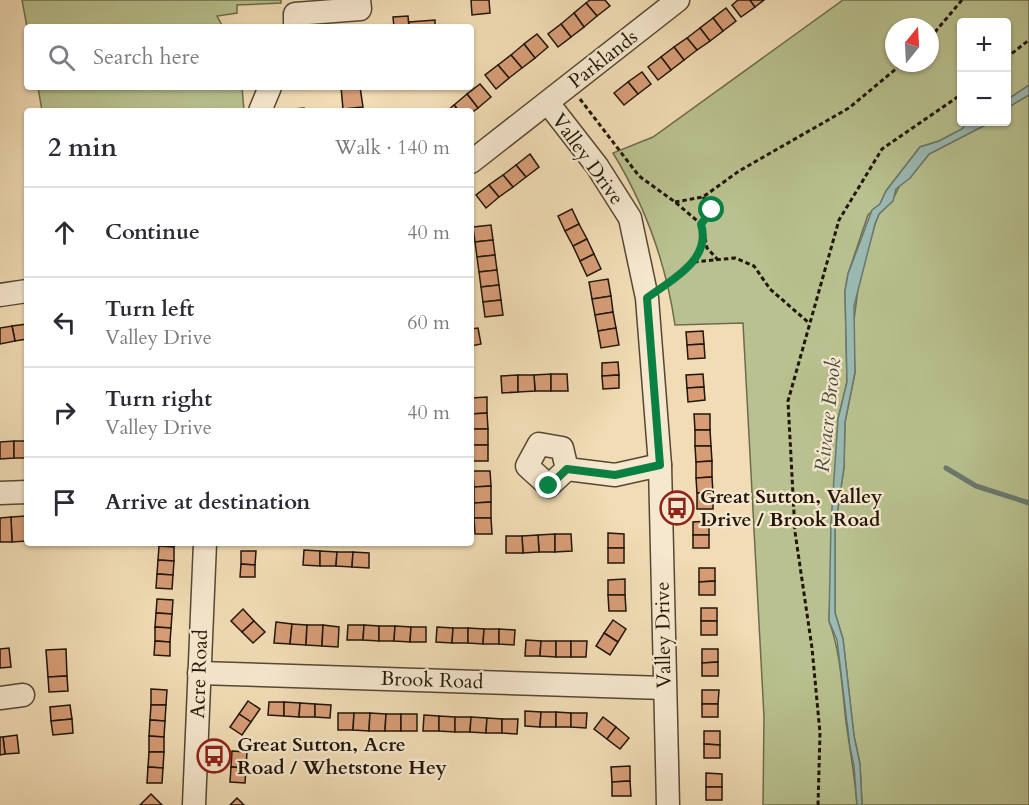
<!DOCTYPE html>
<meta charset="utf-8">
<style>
body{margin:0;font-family:Cardo,serif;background:#f7f7f7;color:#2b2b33}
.controls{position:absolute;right:18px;top:18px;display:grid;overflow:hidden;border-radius:6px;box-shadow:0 2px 4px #0004}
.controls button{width:54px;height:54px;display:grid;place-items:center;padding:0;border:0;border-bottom:2px solid #e1e1e2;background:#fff;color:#2b2b33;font:30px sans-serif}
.compass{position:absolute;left:885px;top:18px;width:54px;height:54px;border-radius:50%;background:#fff;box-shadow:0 2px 4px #0004;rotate:18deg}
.stop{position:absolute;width:18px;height:18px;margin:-14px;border:4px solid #0b8043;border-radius:50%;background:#fff}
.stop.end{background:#0b8043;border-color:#fff;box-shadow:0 2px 6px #0008}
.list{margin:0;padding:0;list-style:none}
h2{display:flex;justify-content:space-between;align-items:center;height:78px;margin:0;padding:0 24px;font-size:26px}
h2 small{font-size:20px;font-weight:400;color:#7c7c81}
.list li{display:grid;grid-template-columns:39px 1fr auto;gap:18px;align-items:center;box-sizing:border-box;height:90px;padding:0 24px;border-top:2px solid #e1e1e2}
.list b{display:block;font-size:22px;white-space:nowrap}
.list p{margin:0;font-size:20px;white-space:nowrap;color:#7c7c81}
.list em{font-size:20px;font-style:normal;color:#7c7c81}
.icon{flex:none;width:33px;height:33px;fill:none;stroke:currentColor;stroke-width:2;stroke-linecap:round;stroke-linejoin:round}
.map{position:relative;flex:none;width:1029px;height:805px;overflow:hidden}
.search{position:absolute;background:#fff;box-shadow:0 2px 4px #0004;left:24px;top:24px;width:450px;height:66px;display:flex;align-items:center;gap:15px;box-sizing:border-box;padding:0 21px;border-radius:6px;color:#7c7c81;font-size:22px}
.panel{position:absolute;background:#fff;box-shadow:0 2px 4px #0004;left:24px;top:108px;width:450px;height:438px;border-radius:6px}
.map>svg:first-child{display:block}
.green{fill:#b8c18f;stroke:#6c6c4c;stroke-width:1.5;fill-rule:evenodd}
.water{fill:#9bbab3;stroke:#6a786f;stroke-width:1.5}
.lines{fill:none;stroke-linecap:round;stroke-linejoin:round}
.stream{stroke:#6a786f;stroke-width:5}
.building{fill:#d79d77;stroke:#211608;stroke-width:1.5}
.minor-casing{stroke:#554833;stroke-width:25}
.path{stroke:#211608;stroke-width:3;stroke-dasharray:4.5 3;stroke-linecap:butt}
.minor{stroke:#f6e8cf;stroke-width:22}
.route{stroke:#0b8043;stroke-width:8}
.labels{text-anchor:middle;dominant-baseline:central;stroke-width:4.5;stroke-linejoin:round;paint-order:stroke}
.street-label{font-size:20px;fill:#211608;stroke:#f6e8cf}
.poi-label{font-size:20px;font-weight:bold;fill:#211608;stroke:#f6e8cf;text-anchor:start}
.water-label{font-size:21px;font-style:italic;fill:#4c4f44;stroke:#f6e8cf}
</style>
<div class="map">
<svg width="1029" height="805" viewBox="0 0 1029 805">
<rect width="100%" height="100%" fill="#f1dcb5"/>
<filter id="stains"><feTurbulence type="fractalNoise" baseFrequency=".00333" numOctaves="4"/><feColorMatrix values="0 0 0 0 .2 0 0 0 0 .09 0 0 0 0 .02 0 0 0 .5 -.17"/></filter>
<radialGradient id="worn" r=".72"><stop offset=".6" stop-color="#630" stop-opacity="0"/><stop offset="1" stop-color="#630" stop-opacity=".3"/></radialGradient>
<!-- green -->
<g class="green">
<path d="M 22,0 L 281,0 L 281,3 L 237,5 L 237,13 L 217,16 L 223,27 L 27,27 Z"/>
<path d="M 843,0 L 1029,0 L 1029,85 L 1007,100 L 1006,22 L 962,22 L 962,122 L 976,122 L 939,141 L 920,147 L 886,191 L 880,204 L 868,215 L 848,274 L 845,291 L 847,382 L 838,419 L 829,621 C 841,653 842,688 846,722 C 850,750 855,777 857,805 L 763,805 L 764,717 L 743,323 L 675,325 C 666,263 646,207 613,153 L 653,137 ZM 894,27 L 930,27 L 930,63 L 894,63 Z"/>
<path d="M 38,87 L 242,87 L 244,111 L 42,111 Z"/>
<path d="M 1029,95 L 1029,805 L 862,805 L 860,764 L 854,736 L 843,639 L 835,613 L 835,528 L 844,467 L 845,422 L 855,373 L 853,328 L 859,281 L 875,224 L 879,214 L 892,201 L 901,183 L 910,178 L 929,154 L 991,122 L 1006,122 L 1007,108 Z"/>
</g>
<!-- water -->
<g class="water">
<path d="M 1029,85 L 1029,95 L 1007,108 L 1007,100 Z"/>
<path d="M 976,122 L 991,122 L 929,154 L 910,178 L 896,189 L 893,201 L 879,214 L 875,224 L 854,306 L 855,372 L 845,422 L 844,467 L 835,529 L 835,613 L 843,639 L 854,736 L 860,764 L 862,805 L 857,805 L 854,766 L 850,747 L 837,640 L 829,621 L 831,523 L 838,419 L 847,382 L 845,291 L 848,274 L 872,210 L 880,204 L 886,191 L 920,147 L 939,141 L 962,129 L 966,123 Z"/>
</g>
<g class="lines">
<!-- stream -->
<path class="stream" d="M 946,468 L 976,486 L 1029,503"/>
</g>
<!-- building -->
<g class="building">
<path d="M 471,0 L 489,0 L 490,13 L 472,15 Z"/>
<path d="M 590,0 L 605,0 L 610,6 L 597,16 L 586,3 Z"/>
<path d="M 738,0 L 750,0 L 755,7 L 741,17 L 732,5 Z"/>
<path d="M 750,0 L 764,0 L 755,7 Z"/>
<path d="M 586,3 L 597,16 L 584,27 L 574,13 Z"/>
<path d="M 726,8 L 736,21 L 723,31 L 713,18 Z"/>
<path d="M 574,13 L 584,27 L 571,37 L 561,24 Z"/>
<path d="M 408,16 L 409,27 L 394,27 L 393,17 Z"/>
<path d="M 713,18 L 723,31 L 710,41 L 700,28 Z"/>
<path d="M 435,20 L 435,27 L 409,27 L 409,22 Z"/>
<path d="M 561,24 L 571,37 L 558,47 L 548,34 Z"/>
<path d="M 700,28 L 710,41 L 697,50 L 687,38 Z"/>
<path d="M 537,34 L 548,47 L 535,58 L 524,44 Z"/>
<path d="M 687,38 L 697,50 L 684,60 L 674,47 Z"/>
<path d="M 524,44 L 535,58 L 522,68 L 511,55 Z"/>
<path d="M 674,47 L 684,60 L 671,70 L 661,57 Z"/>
<path d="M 511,55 L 522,68 L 509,78 L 498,65 Z"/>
<path d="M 661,57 L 671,70 L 658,80 L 648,67 Z"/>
<path d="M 498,65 L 509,78 L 496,89 L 485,75 Z"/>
<path d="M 642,72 L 651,84 L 638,94 L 628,82 Z"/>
<path d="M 628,82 L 638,94 L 624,105 L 614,93 Z"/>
<path d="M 480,84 L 491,97 L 478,108 L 467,94 Z"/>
<path d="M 341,87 L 360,87 L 363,107 L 343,109 Z"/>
<path d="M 467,94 L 478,108 L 471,113 L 471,111 L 459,111 L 454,105 Z"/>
<path d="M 454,105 L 459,111 L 447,111 Z"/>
<path d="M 304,108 L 304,111 L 284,111 L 284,110 Z"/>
<path d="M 530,154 L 539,167 L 526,177 L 516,165 Z"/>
<path d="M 516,165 L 526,177 L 513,187 L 503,175 Z"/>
<path d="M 503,175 L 513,187 L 499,197 L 489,185 Z"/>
<path d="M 489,185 L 499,197 L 486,208 L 476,195 Z"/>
<path d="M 572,209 L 579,224 L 565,231 L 558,216 Z"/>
<path d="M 579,224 L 587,239 L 573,246 L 565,231 Z"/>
<path d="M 491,225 L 493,240 L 475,242 L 473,227 Z"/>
<path d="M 587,239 L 594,254 L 580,261 L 573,246 Z"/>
<path d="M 493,240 L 495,255 L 477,257 L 475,242 Z"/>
<path d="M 594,254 L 601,269 L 587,276 L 580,261 Z"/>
<path d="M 495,255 L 497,270 L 479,272 L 477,257 Z"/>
<path d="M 497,270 L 499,285 L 481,287 L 479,272 Z"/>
<path d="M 608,279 L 611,296 L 592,299 L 589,282 Z"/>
<path d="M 499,285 L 501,300 L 483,302 L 481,287 Z"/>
<path d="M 611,296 L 613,312 L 595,315 L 592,299 Z"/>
<path d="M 501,300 L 503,315 L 485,317 L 483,302 Z"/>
<path d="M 613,312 L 616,328 L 598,331 L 595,315 Z"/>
<path d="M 27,324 L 27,339 L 15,341 L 12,326 Z"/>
<path d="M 12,326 L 15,341 L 0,344 L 0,328 Z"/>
<path d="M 478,328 L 481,344 L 471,346 L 471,329 Z"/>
<path d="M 616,328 L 619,345 L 601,348 L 598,331 Z"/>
<path d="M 703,331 L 704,344 L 687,345 L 686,332 Z"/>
<path d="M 704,344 L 705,358 L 688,359 L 687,345 Z"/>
<path d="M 618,362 L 619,375 L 602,376 L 602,363 Z"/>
<path d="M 551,374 L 551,391 L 535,391 L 534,375 Z"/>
<path d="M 551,374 L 567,374 L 568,391 L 551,391 Z"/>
<path d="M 703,374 L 704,387 L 687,388 L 686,375 Z"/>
<path d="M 518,375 L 518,392 L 502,393 L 501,376 Z"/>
<path d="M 518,375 L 534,375 L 535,391 L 518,392 Z"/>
<path d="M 619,375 L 619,388 L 603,389 L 602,376 Z"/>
<path d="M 704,387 L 705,400 L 688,402 L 687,388 Z"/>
<path d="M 487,397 L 487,413 L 471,414 L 471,398 Z"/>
<path d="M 487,413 L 488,429 L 471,429 L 471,414 Z"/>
<path d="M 694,414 L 710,414 L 710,430 L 695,430 Z"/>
<rect x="471" y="429" width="17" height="16"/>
<path d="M 695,430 L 710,430 L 711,446 L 695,446 Z"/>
<path d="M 14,441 L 14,458 L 0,459 L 0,442 Z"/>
<rect x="14" y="441" width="13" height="17"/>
<rect x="471" y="445" width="17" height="16"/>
<path d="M 695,446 L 711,446 L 712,461 L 696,462 Z"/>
<path d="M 712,461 L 712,477 L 696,478 L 696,462 Z"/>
<path d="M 473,471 L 490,471 L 491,486 L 474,487 Z"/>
<path d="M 712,477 L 713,493 L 697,493 L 696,478 Z"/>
<path d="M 491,486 L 491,502 L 474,503 L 474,487 Z"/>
<rect x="697" y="493" width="16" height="16"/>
<path d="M 491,502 L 491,518 L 474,518 L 474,503 Z"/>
<path d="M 26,516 L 27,541 L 12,542 L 11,517 Z"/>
<path d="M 11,517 L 12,542 L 0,542 L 0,518 Z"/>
<path d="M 474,518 L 491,518 L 492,534 L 475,534 Z"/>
<path d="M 709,521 L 709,535 L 693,535 L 693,522 Z"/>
<path d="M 608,533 L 624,534 L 624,548 L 608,548 Z"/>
<path d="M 555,534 L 555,552 L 539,552 L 538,535 Z"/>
<path d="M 555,534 L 571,534 L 572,551 L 555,552 Z"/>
<path d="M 538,535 L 539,552 L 523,553 L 522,536 Z"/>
<rect x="693" y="535" width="16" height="13"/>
<path d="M 506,536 L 522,536 L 523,553 L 506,553 Z"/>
<path d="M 159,543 L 175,543 L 174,547 L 159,546 Z"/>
<path d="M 159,546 L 174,547 L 174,561 L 158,560 Z"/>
<rect x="608" y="548" width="16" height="15"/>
<path d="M 304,550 L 320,551 L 320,566 L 303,565 Z"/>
<path d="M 241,551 L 256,551 L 255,565 L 241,564 Z"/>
<path d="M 320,551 L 337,552 L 336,566 L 320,566 Z"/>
<path d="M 337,552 L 353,552 L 352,567 L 336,566 Z"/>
<path d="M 353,552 L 369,553 L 369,568 L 352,567 Z"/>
<path d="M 158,560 L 174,561 L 173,575 L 157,574 Z"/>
<path d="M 241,564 L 255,565 L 255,577 L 240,577 Z"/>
<path d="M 699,568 L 715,568 L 715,581 L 699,582 Z"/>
<path d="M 157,574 L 173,575 L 172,589 L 156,588 Z"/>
<path d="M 625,579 L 625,595 L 608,595 L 608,580 Z"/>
<path d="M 715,581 L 715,595 L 699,595 L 699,582 Z"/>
<path d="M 608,595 L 625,595 L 626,611 L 609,611 Z"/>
<path d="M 157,599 L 173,600 L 172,614 L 156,613 Z"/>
<rect x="701" y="608" width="16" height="13"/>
<path d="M 243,609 L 254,621 L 242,632 L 231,621 Z"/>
<path d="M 156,613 L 172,614 L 171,628 L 155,627 Z"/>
<path d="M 613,620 L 626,629 L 618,642 L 604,633 Z"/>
<path d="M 254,621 L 265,632 L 253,643 L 242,632 Z"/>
<rect x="701" y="621" width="16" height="14"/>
<path d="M 276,622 L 292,624 L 290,644 L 274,643 Z"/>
<path d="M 292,624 L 307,625 L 306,645 L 290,644 Z"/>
<path d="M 307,625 L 323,625 L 322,646 L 306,645 Z"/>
<path d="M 323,625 L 339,627 L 338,647 L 322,646 Z"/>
<path d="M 348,625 L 364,625 L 363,640 L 347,640 Z"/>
<path d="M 364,625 L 379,626 L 379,641 L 363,640 Z"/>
<path d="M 379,626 L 395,626 L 394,641 L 379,641 Z"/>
<path d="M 395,626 L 411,627 L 410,642 L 394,641 Z"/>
<path d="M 155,627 L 171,628 L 170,642 L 155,641 Z"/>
<path d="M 411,627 L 426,627 L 426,642 L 410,642 Z"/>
<path d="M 437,627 L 453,628 L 452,643 L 436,642 Z"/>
<path d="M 453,628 L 468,628 L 468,643 L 452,643 Z"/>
<path d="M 468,628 L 484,629 L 483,644 L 468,643 Z"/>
<path d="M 484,629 L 499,629 L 499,644 L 483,644 Z"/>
<path d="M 499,629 L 515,630 L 514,645 L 499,644 Z"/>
<path d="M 604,633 L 618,642 L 610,655 L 596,646 Z"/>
<path d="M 526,640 L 541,641 L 540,656 L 525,656 Z"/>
<path d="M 155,641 L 170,642 L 170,656 L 154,655 Z"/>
<path d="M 541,641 L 556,641 L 556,657 L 540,656 Z"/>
<rect x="556" y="641" width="15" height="16"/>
<path d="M 571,641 L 587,641 L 586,657 L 571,657 Z"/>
<path d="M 9,648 L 11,667 L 0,668 L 0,649 Z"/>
<path d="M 66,649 L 67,676 L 48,677 L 46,650 Z"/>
<path d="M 702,649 L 718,649 L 718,662 L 702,663 Z"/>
<path d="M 718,662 L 718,676 L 702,676 L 702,663 Z"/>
<path d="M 67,676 L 68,691 L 49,692 L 48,677 Z"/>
<path d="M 151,689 L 167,690 L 166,705 L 151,705 Z"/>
<path d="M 702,690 L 719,690 L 718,704 L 702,704 Z"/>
<path d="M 248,701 L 260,709 L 251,722 L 239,714 Z"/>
<path d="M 269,702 L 284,702 L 284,716 L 268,715 Z"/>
<path d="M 284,702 L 300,703 L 299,717 L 284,716 Z"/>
<path d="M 300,703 L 315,704 L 315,717 L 299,717 Z"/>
<path d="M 315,704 L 331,705 L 330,718 L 315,717 Z"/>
<rect x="702" y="704" width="16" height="13"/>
<path d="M 70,705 L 72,719 L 51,721 L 50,707 Z"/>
<path d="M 151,705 L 166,705 L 165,721 L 150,720 Z"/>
<path d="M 525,711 L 541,712 L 540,727 L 525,726 Z"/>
<path d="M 541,712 L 556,712 L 556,727 L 540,727 Z"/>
<path d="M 556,712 L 571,713 L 571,727 L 556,727 Z"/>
<path d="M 338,713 L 354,713 L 353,730 L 338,730 Z"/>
<path d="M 354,713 L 370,713 L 369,731 L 353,730 Z"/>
<path d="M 370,713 L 386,714 L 385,731 L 369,731 Z"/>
<path d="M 571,713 L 587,713 L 586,728 L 571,727 Z"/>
<path d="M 239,714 L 251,722 L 242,735 L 230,727 Z"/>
<path d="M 386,714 L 401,714 L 401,731 L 385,731 Z"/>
<rect x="401" y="714" width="16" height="17"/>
<path d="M 424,715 L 439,716 L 439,731 L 423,731 Z"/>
<path d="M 439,716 L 455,717 L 455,732 L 439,731 Z"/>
<path d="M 455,717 L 471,717 L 470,732 L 455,732 Z"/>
<path d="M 471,717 L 487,718 L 486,733 L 470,732 Z"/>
<path d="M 603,717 L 616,727 L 607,739 L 594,729 Z"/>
<path d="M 487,718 L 502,719 L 502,733 L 486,733 Z"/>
<path d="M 72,719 L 73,733 L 53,735 L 51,721 Z"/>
<path d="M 502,719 L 518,719 L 517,734 L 502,733 Z"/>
<path d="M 150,720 L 165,721 L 164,737 L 149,736 Z"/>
<path d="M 616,727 L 629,738 L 620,749 L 607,739 Z"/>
<path d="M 704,731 L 720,731 L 720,745 L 704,744 Z"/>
<path d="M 17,735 L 19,753 L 5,754 L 3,737 Z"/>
<path d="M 149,736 L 164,737 L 164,752 L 149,752 Z"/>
<path d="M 0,737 L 3,737 L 5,754 L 0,755 Z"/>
<path d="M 704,744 L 720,745 L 720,758 L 704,758 Z"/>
<path d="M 232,751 L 247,752 L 246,768 L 231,767 Z"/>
<path d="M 149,752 L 164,752 L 163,768 L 148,767 Z"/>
<path d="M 630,766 L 630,781 L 612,782 L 611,767 Z"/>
<path d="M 148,767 L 163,768 L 162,783 L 147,783 Z"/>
<path d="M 231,767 L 246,768 L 245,783 L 230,782 Z"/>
<path d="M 706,773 L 722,774 L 722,787 L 706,787 Z"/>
<path d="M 630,781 L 631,796 L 612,796 L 612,782 Z"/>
<rect x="706" y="787" width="16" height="13"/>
<path d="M 151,794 L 162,805 L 140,805 Z"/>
<path d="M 237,798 L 244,805 L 230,805 Z"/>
</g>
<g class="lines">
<defs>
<g id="minor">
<path d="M 295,27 L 295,14 L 360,9 L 359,0"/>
<path d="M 548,103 L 597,166 L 630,218 L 647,298 L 660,465 L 668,805"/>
<path d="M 260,111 L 270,87"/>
<path d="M 471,162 L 678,0"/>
<path d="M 0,295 L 27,291"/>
<path d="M 567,469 L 562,448 L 539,444 L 527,466 L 549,486 L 567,469 L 615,475 L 660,465"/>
<path d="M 0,493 L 27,492"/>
<path d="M 199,673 L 664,688"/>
<path d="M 0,698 L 23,695"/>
<path d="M 194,805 L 205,543"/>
</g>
</defs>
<!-- minor casing -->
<use href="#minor" class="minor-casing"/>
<!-- path -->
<g class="path">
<path d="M 930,38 L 962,0"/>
<path d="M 1006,58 L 1029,40"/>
<path d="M 580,99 L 639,176 L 675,202 L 701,224"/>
<path d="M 675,202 L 703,197 L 739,171 L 849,108 L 903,63"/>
<path d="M 705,238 L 707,248 L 718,260"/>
<path d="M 694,262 L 735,258 L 754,266 L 770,289 L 809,323"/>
<path d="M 665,284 C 686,269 709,253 701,224 L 712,210 L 703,197"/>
<path d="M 818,805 L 820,733 L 812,648 L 795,532 L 788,401 L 839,220 L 882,149 L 962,94"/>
</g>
<!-- minor -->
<use href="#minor" class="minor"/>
</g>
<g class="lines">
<!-- route -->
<path class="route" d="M 549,486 L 567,469 L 615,475 L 660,465 L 647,298 C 671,280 712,260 701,224 L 712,210"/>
</g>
<!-- icons -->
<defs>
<symbol id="bus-ring" viewBox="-11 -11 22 22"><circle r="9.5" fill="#f6e8cf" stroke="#8f2418" stroke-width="1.5"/><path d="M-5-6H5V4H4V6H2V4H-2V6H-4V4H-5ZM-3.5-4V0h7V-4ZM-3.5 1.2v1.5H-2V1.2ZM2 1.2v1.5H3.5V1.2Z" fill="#8f2418"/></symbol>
</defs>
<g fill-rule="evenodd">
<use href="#bus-ring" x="658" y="489" width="38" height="38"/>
<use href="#bus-ring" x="195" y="737" width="38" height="38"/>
</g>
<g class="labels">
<!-- street labels -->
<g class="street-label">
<text transform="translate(603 59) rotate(-38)">Parklands</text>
<text transform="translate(588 159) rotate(54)">Valley Drive</text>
<text transform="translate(663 635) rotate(-91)">Valley Drive</text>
<text transform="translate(199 674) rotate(-88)">Acre Road</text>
<text transform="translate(432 680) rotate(2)">Brook Road</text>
</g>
<!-- poi labels -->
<g class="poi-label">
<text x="700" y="496">Great Sutton, Valley<tspan x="700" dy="23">Drive / Brook Road</tspan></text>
<text x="237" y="744">Great Sutton, Acre<tspan x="237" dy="23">Road / Whetstone Hey</tspan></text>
</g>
<!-- water labels -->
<g class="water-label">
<text transform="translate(828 415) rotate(-84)">Rivacre Brook</text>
</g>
</g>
<rect width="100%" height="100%" filter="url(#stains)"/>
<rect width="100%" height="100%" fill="url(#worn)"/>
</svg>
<div class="controls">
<button>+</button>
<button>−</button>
</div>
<svg class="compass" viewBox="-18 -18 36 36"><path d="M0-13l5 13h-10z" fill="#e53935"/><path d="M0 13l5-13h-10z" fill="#7c7c81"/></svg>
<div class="stop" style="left:712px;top:210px"></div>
<div class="stop end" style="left:549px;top:486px"></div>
<div class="search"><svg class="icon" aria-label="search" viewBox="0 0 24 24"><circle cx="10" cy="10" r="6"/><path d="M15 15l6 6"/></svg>Search here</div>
<section class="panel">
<h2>2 min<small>Walk · 140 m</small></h2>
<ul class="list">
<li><svg class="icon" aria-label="ahead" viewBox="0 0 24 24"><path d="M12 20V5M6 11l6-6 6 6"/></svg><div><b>Continue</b></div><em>40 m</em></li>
<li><svg class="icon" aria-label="left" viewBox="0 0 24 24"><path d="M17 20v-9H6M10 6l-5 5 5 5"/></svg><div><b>Turn left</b><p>Valley Drive</p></div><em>60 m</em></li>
<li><svg class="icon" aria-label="right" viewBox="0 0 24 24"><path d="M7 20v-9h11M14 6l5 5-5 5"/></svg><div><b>Turn right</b><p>Valley Drive</p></div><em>40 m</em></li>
<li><svg class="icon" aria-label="arrive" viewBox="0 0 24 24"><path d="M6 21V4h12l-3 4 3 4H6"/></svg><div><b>Arrive at destination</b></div></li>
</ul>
</section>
</div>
